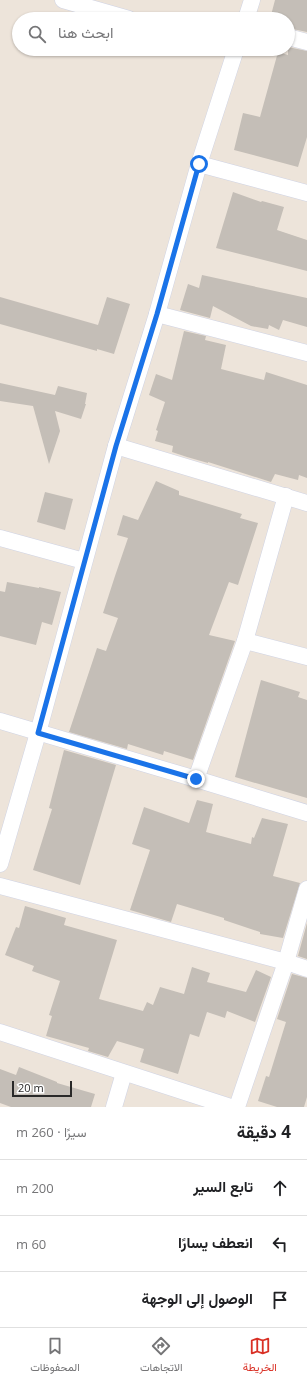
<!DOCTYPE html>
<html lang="ar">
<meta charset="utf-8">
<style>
body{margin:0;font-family:"Open Sans",Vazirmatn,sans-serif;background:#f6f6f6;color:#202124;direction:rtl}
.scale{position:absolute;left:12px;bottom:10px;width:60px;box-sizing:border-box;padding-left:4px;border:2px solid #292929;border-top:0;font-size:11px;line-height:14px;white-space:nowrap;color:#292929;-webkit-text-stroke:3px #fff;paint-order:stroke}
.stop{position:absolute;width:12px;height:12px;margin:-9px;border:3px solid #1a73e8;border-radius:50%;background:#fff}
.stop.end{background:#1a73e8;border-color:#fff;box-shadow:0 1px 4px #0008}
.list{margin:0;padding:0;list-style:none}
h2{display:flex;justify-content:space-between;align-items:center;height:52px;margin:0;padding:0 16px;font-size:17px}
h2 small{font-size:13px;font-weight:400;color:#757577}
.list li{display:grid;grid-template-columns:26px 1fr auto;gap:12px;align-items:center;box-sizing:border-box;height:56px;padding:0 16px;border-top:1px solid #e0e0e0}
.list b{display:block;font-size:15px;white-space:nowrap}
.list em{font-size:13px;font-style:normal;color:#757577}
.icon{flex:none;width:22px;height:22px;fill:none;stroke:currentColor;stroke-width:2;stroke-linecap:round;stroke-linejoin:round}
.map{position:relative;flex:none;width:307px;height:1107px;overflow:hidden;direction:ltr}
.search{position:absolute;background:#fff;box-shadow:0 1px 3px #0004;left:12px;right:12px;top:12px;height:44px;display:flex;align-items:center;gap:10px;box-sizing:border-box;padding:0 14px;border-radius:22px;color:#757577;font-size:15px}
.sheet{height:220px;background:#fff}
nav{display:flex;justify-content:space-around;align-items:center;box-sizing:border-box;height:56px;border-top:1px solid #e0e0e0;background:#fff;font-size:11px;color:#757577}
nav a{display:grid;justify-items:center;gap:2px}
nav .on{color:#d93025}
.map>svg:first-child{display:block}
.building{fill:#c4beb7}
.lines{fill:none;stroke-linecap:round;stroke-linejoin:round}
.street-casing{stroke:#cfd3e4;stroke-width:17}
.street{stroke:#fff;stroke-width:16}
.route{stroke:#1a73e8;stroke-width:5}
</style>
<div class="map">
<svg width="307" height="1107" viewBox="0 0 307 1107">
<rect width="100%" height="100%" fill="#ede4da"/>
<!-- building -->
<g class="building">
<path d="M 275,0 L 307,0 L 307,32 L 288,28 L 288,19 L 270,19 Z"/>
<path d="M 288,47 L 307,51 L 307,137 L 298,167 L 234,150 L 243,113 L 260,117 L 278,52 L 288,55 Z"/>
<path d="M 233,192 L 261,202 L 262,201 L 284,207 L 277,230 L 307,240 L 307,271 L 216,248 Z"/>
<path d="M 202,275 L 307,298 L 307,327 L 283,320 L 279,330 L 269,325 L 268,329 L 251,326 L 213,306 L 210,318 L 180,310 L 188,284 L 199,288 Z"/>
<path d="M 0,297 L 98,325 L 107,297 L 130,304 L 114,354 L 97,349 L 97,351 L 0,324 Z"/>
<path d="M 184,331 L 206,336 L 205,340 L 226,345 L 221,369 L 264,380 L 266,372 L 307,385 L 307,478 L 299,475 L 298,480 L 275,474 L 271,482 L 208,462 L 208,463 L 187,457 L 172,452 L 173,446 L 155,441 L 158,431 L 156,430 L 165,402 L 149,395 L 156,374 L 172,380 Z"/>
<path d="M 0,383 L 55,395 L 58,386 L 87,393 L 85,404 L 86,404 L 81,419 L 55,411 L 60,431 L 49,464 L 33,406 L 0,401 Z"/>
<path d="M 156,481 L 179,491 L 179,495 L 242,514 L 240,518 L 258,523 L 238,585 L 229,582 L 209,635 L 235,641 L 193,760 L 164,751 L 163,755 L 128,744 L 127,749 L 69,732 L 97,648 L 106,651 L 118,618 L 103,613 L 115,576 L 128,538 L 117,535 L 123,515 L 138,520 Z"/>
<path d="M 45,492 L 73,499 L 65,530 L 37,522 Z"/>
<path d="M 7,582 L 39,588 L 39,587 L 61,592 L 52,625 L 42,622 L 36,645 L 0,636 L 0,591 L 5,592 Z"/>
<path d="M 261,680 L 300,692 L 298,697 L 307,700 L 307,798 L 235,777 Z"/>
<path d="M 64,750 L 116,765 L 80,885 L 33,870 L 52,809 L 49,808 Z"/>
<path d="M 197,800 L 213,804 L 206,832 L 251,844 L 252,837 L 254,838 L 262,818 L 288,824 L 273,876 L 300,883 L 283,938 L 260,934 L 260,932 L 224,920 L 224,918 L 177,904 L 171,922 L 130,910 L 150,850 L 132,844 L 144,807 L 189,823 Z"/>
<path d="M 25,906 L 66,918 L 64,925 L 117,940 L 99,999 L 143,1011 L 147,1002 L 153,1005 L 160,987 L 184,994 L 192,967 L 210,973 L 207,982 L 246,992 L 256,970 L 271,977 L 255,1022 L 227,1011 L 225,1018 L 207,1012 L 199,1037 L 190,1034 L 178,1074 L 140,1062 L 144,1049 L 117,1041 L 108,1057 L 88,1051 L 89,1048 L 46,1036 L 52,1016 L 49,1015 L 60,981 L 32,971 L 34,966 L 5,955 L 16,927 L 19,928 Z"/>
<path d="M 307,923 L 307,959 L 298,956 Z"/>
<path d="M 292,974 L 307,978 L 307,1097 L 304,1107 L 277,1107 L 258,1101 L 266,1076 L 269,1077 L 286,1022 L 277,1019 Z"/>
<path d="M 19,1067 L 57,1082 L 57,1083 L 95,1094 L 91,1107 L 11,1107 L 0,1103 L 0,1069 L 16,1075 Z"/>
</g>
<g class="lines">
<defs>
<g id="street">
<path d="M 63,0 L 129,19"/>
<path d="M 246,19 L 252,0"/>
<path d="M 288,37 L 307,42"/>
<path d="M 199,164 L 307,193"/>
<path d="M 157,314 L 307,353"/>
<path d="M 116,446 L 307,503"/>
<path d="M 0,538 L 84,561"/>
<path d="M 245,641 L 307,657"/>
<path d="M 0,721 L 196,779 L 307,813"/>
<path d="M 196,779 L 245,641 L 286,496"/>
<path d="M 0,864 L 38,733 L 116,446 L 157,314 L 199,164 L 236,49"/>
<path d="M 0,886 L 286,962 L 307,969"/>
<path d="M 0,1032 L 231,1107"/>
<path d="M 114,1107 L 124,1073"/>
<path d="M 237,1107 L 286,962 L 307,889"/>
</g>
</defs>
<!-- street casing -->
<use href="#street" class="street-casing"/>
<!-- street -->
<use href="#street" class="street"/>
</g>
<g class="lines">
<!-- route -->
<path class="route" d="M 196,779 L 38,733 L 116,446 L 157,314 L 199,164"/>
</g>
</svg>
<div class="scale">20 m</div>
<div class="stop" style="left:199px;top:164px"></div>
<div class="stop end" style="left:196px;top:779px"></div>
<div class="search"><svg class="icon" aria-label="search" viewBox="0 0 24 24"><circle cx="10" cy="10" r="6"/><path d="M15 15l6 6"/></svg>ابحث هنا</div>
</div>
<section class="sheet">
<h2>4 دقيقة<small>سيرًا · 260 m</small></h2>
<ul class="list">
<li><svg class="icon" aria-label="ahead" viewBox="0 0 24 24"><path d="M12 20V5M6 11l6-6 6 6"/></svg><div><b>تابع السير</b></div><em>200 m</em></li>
<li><svg class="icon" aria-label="left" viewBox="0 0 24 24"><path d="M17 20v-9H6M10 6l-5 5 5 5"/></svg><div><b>انعطف يسارًا</b></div><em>60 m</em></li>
<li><svg class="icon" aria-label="arrive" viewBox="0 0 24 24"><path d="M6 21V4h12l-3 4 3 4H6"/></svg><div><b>الوصول إلى الوجهة</b></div></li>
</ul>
</section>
<nav>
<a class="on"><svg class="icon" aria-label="map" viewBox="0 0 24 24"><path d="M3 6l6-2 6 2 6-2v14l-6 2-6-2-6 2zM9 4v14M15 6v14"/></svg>الخريطة</a>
<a><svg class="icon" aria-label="directions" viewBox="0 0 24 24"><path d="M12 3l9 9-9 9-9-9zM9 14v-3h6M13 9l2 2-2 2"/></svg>الاتجاهات</a>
<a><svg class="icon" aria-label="saved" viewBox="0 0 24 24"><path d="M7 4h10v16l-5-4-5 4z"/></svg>المحفوظات</a>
</nav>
